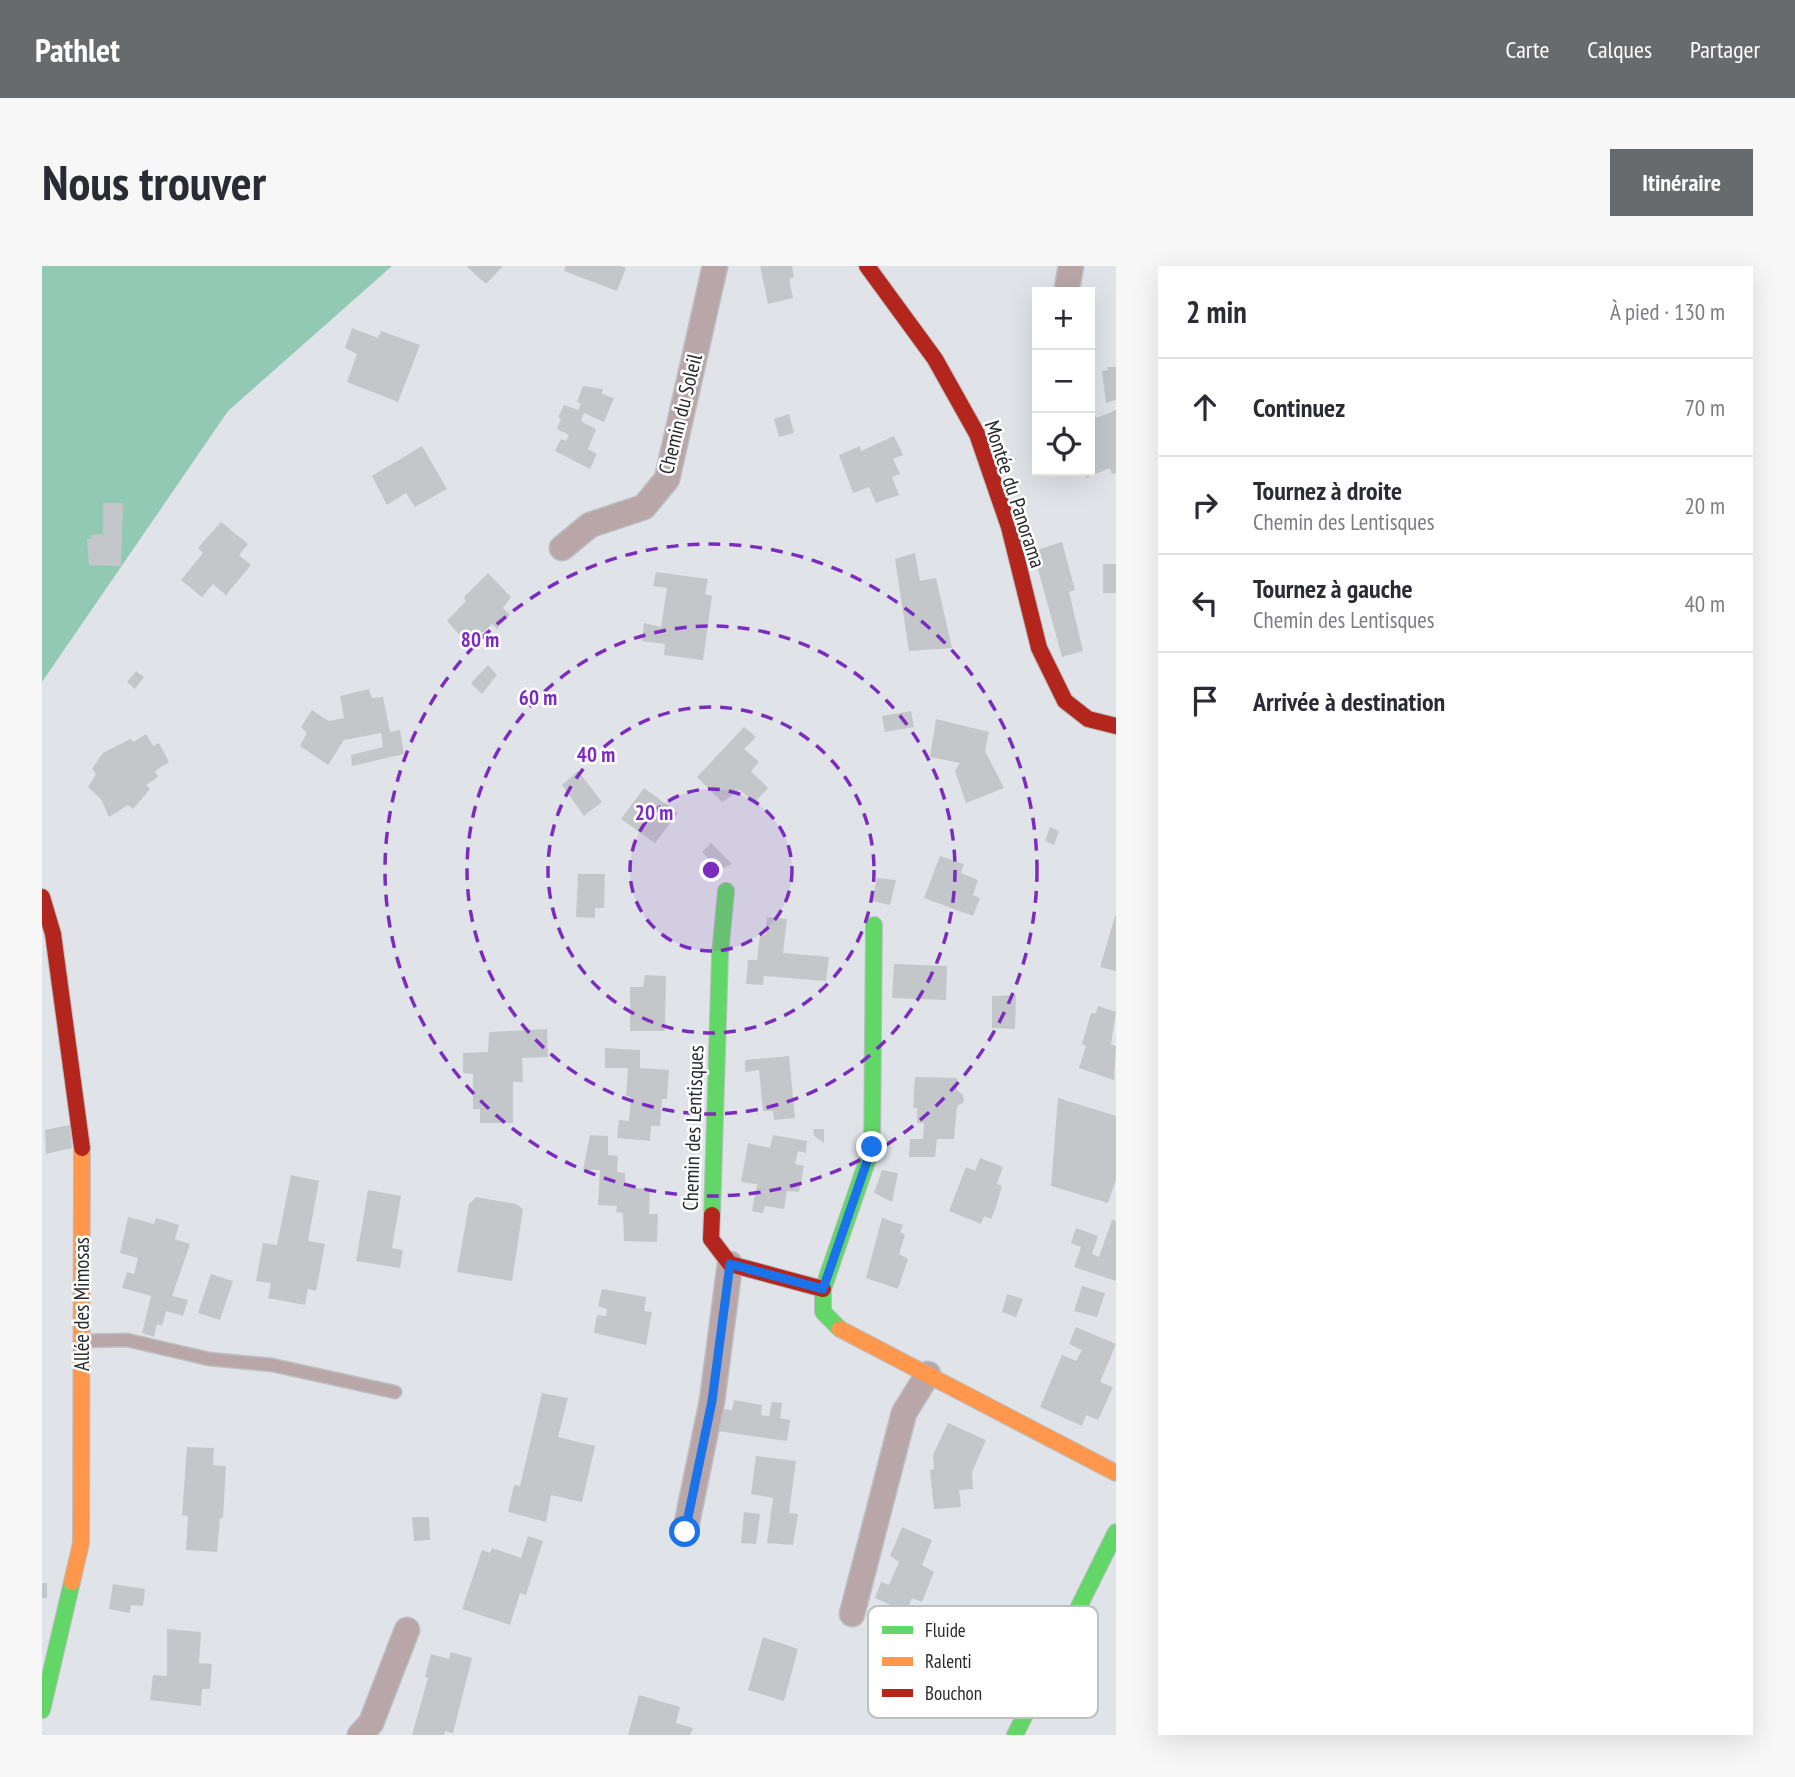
<!DOCTYPE html>
<html lang="fr">
<meta charset="utf-8">
<style>
body{margin:0;font-family:"PT Sans Narrow",sans-serif;background:#f7f7f7;color:#2b2b33}
.controls{position:absolute;right:21px;top:21px;display:grid;overflow:hidden;border-radius:0px;box-shadow:0 7px 28px #0002}
.controls button{width:63px;height:63px;display:grid;place-items:center;padding:0;border:0;border-bottom:2px solid #e1e1e2;background:#fff;color:#2b2b33;font:35px sans-serif}
.stop{position:absolute;width:21px;height:21px;margin:-16px;border:5px solid #1a73e8;border-radius:50%;background:#fff}
.stop.end{background:#1a73e8;border-color:#fff;box-shadow:0 2px 7px #0008}
.list{margin:0;padding:0;list-style:none}
h2{display:flex;justify-content:space-between;align-items:center;height:91px;margin:0;padding:0 28px;font-size:30px}
h2 small{font-size:23px;font-weight:400;color:#7c7c81}
.list li{display:grid;grid-template-columns:46px 1fr auto;gap:21px;align-items:center;box-sizing:border-box;height:98px;padding:0 28px;border-top:2px solid #e1e1e2}
.list b{display:block;font-size:26px;white-space:nowrap}
.list p{margin:0;font-size:23px;white-space:nowrap;color:#7c7c81}
.list em{font-size:23px;font-style:normal;color:#7c7c81}
.icon{flex:none;width:38px;height:38px;fill:none;stroke:currentColor;stroke-width:2;stroke-linecap:round;stroke-linejoin:round}
.map{position:relative;flex:none;width:1074px;height:1469px;overflow:hidden;border-radius:0px}
header{display:flex;align-items:center;gap:42px;box-sizing:border-box;height:98px;padding:0 35px;background:#686b6e;color:#fff}
header strong{font-size:33px}
nav{display:flex;gap:38px;margin-inline-start:auto;font-size:24px}
.intro{display:flex;align-items:center;justify-content:space-between;box-sizing:border-box;height:168px;padding:0 42px}
h1{margin:0;font-size:49px}
.button{padding:18px 32px;border-radius:0px;background:#686b6e;color:#fff;font-size:24px;font-weight:700}
main{display:flex;gap:42px;padding:0 42px}
aside{flex:1;background:#fff;border-radius:0px;box-shadow:0 7px 28px #0002}
.map>svg:first-child{display:block}
.forest{fill:#92c9b4}
.building{fill:#c4c7ca}
.lines{fill:none;stroke-linecap:round;stroke-linejoin:round}
.lane-casing{stroke:#bcbfc2;stroke-width:15}
.street-casing{stroke:#bcbfc2;stroke-width:27}
.fast-casing{stroke:#bcbfc2;stroke-width:18}
.slow-casing{stroke:#bcbfc2;stroke-width:18}
.jam-casing{stroke:#bcbfc2;stroke-width:18}
.lane{stroke:#b9a6a8;stroke-width:12}
.street{stroke:#b9a6a8;stroke-width:24}
.fast{stroke:#63d668;stroke-width:16}
.slow{stroke:#ff974d;stroke-width:16}
.jam{stroke:#b3261e;stroke-width:16}
.route{stroke:#1a73e8;stroke-width:9}
.ring{fill:none;stroke:#7b2cbf;stroke-width:3.5;stroke-dasharray:12 9}
.labels{text-anchor:middle;dominant-baseline:central;stroke-width:5;stroke-linejoin:round;paint-order:stroke}
.street-label{font-size:21px;fill:#282a2d;stroke:#fff}
.key{fill:#fff;stroke:#bebfc0;stroke-width:2}
.key-label{font-size:19px;fill:#282a2d}
.centre{fill:#7b2cbf;stroke:#fff;stroke-width:3.5}
.ring-label{font-size:21px;text-anchor:middle;font-weight:bold;fill:#7b2cbf;stroke:#fff;stroke-width:5;stroke-linejoin:round;paint-order:stroke}
</style>
<header>
<strong>Pathlet</strong>
<nav><a>Carte</a><a>Calques</a><a>Partager</a></nav>
</header>
<div class="intro"><h1>Nous trouver</h1><a class="button">Itinéraire</a></div>
<main>
<div class="map">
<svg width="1074" height="1469" viewBox="0 0 1074 1469">
<rect width="100%" height="100%" fill="#e0e4e8"/>
<!-- forest -->
<path class="forest" d="M 0,0 L 350,0 L 186,145 L 0,416 Z"/>
<!-- building -->
<g class="building">
<path d="M 424,0 L 461,0 L 444,18 Z"/>
<path d="M 524,0 L 578,0 L 584,2 L 575,25 L 522,5 Z"/>
<path d="M 718,0 L 750,0 L 752,11 L 747,13 L 751,32 L 726,38 Z"/>
<path d="M 310,62 L 336,72 L 339,65 L 378,79 L 356,136 L 305,116 L 315,88 L 303,82 Z"/>
<path d="M 1065,101 L 1074,101 L 1074,134 L 1064,137 L 1060,105 L 1066,104 Z"/>
<path d="M 541,120 L 561,123 L 560,128 L 572,132 L 562,156 L 542,147 L 539,155 L 554,163 L 546,183 L 555,188 L 548,203 L 513,185 L 519,173 L 524,175 L 527,169 L 515,163 L 519,153 L 516,151 L 522,139 L 536,144 L 539,138 L 535,136 Z"/>
<path d="M 1074,144 L 1074,207 L 1070,208 L 1068,202 L 1044,212 L 1042,205 L 1048,205 L 1048,150 L 1052,148 L 1054,152 Z"/>
<path d="M 747,148 L 752,167 L 737,171 L 732,153 Z"/>
<path d="M 852,170 L 861,189 L 851,193 L 858,208 L 850,211 L 857,229 L 834,237 L 827,221 L 811,227 L 797,189 L 818,180 L 819,185 Z"/>
<path d="M 380,180 L 405,223 L 373,241 L 364,227 L 345,239 L 330,210 Z"/>
<path d="M 61,237 L 81,237 L 79,300 L 47,299 L 45,273 L 49,273 L 49,269 L 61,268 Z"/>
<path d="M 179,256 L 206,278 L 197,289 L 209,299 L 184,329 L 171,318 L 160,331 L 139,314 L 161,287 L 156,282 Z"/>
<path d="M 1020,276 L 1033,324 L 1027,326 L 1041,385 L 1020,391 L 991,285 Z"/>
<path d="M 873,287 L 878,315 L 894,312 L 910,382 L 867,385 L 853,293 Z"/>
<rect x="1061" y="298" width="13" height="29"/>
<path d="M 614,306 L 666,313 L 663,328 L 670,330 L 661,394 L 622,389 L 623,378 L 600,375 L 602,357 L 619,361 L 625,322 L 611,320 Z"/>
<path d="M 446,307 L 469,331 L 461,342 L 468,349 L 455,363 L 450,358 L 427,380 L 405,355 L 424,335 L 422,331 Z"/>
<path d="M 446,399 L 455,409 L 440,428 L 429,417 Z"/>
<path d="M 94,405 L 102,411 L 93,423 L 85,416 Z"/>
<path d="M 327,423 L 330,432 L 341,431 L 348,466 L 358,464 L 362,488 L 310,500 L 309,489 L 341,481 L 339,467 L 302,474 L 286,499 L 258,480 L 265,467 L 259,461 L 270,444 L 287,455 L 302,452 L 298,430 Z"/>
<path d="M 869,445 L 872,461 L 843,466 L 840,450 Z"/>
<path d="M 894,453 L 947,466 L 943,485 L 962,522 L 924,537 L 913,505 L 918,497 L 888,491 Z"/>
<path d="M 702,461 L 714,471 L 702,483 L 717,496 L 709,505 L 726,522 L 712,537 L 698,524 L 680,536 L 655,511 Z"/>
<path d="M 104,468 L 111,480 L 117,477 L 127,496 L 113,505 L 116,511 L 104,519 L 108,523 L 91,543 L 86,539 L 67,551 L 59,533 L 46,521 L 54,508 L 50,503 L 61,487 L 88,473 L 92,476 Z"/>
<path d="M 536,505 L 560,536 L 542,550 L 520,519 Z"/>
<path d="M 602,522 L 636,547 L 613,577 L 579,553 Z"/>
<path d="M 1008,561 L 1017,565 L 1012,579 L 1003,575 Z"/>
<path d="M 669,577 L 690,598 L 677,604 L 660,586 Z"/>
<path d="M 898,590 L 922,598 L 919,607 L 936,614 L 931,629 L 938,632 L 931,650 L 882,632 Z"/>
<path d="M 536,608 L 563,608 L 562,642 L 553,642 L 553,652 L 534,651 Z"/>
<path d="M 835,612 L 854,614 L 848,639 L 830,635 Z"/>
<path d="M 1073,650 L 1074,650 L 1074,705 L 1058,701 Z"/>
<path d="M 725,651 L 745,653 L 741,687 L 787,691 L 784,715 L 722,710 L 721,719 L 704,718 L 706,694 L 715,694 L 718,669 L 724,669 Z"/>
<path d="M 852,698 L 905,700 L 904,734 L 850,732 Z"/>
<path d="M 603,709 L 624,710 L 623,765 L 588,765 L 588,721 L 601,721 Z"/>
<path d="M 974,729 L 973,763 L 950,762 L 950,730 Z"/>
<path d="M 1056,740 L 1074,746 L 1069,778 L 1074,780 L 1072,814 L 1037,802 L 1044,780 L 1040,778 L 1049,747 L 1054,747 Z"/>
<path d="M 505,763 L 506,791 L 480,792 L 481,816 L 471,816 L 471,857 L 438,857 L 438,843 L 431,843 L 431,808 L 421,807 L 421,787 L 446,786 L 447,766 Z"/>
<path d="M 563,782 L 598,784 L 598,802 L 627,804 L 625,833 L 620,833 L 618,860 L 609,860 L 608,875 L 575,872 L 577,854 L 587,855 L 589,831 L 584,830 L 586,802 L 563,802 Z"/>
<path d="M 747,790 L 753,852 L 732,854 L 731,845 L 721,845 L 717,804 L 703,806 L 703,794 Z"/>
<path d="M 873,811 L 915,812 L 915,824 L 921,829 L 922,836 L 915,840 L 912,873 L 895,873 L 893,891 L 867,891 L 868,873 L 881,873 L 882,857 L 875,857 L 875,842 L 871,842 Z"/>
<path d="M 1016,832 L 1074,850 L 1074,914 L 1066,937 L 1009,920 Z"/>
<path d="M 28,859 L 30,882 L 4,888 L 3,864 Z"/>
<path d="M 771,863 L 782,863 L 782,877 L 772,870 Z"/>
<path d="M 548,869 L 566,870 L 566,889 L 576,890 L 575,906 L 583,907 L 583,921 L 608,923 L 607,948 L 616,948 L 615,976 L 582,975 L 581,947 L 574,946 L 575,940 L 556,939 L 558,904 L 541,904 Z"/>
<path d="M 731,869 L 765,875 L 764,887 L 756,885 L 753,898 L 762,900 L 757,926 L 745,925 L 742,943 L 723,940 L 721,947 L 710,945 L 715,918 L 699,916 L 706,877 L 728,882 Z"/>
<path d="M 938,892 L 961,901 L 955,918 L 960,920 L 954,941 L 949,953 L 942,950 L 939,958 L 907,945 L 924,901 L 933,905 Z"/>
<path d="M 840,904 L 856,907 L 850,936 L 832,927 Z"/>
<path d="M 249,909 L 277,915 L 266,975 L 283,978 L 274,1025 L 266,1023 L 263,1039 L 226,1032 L 229,1017 L 214,1015 L 221,977 L 235,979 Z"/>
<path d="M 326,924 L 359,930 L 350,982 L 361,984 L 358,1002 L 314,995 Z"/>
<path d="M 434,931 L 474,938 L 481,943 L 470,1015 L 415,1006 L 427,938 Z"/>
<path d="M 86,951 L 112,958 L 114,952 L 137,959 L 133,973 L 148,978 L 130,1030 L 146,1034 L 141,1050 L 124,1045 L 120,1060 L 115,1058 L 112,1071 L 100,1067 L 109,1030 L 80,1022 L 85,1006 L 92,1008 L 96,992 L 78,987 Z"/>
<path d="M 840,952 L 861,959 L 858,966 L 863,969 L 857,988 L 866,993 L 856,1023 L 824,1012 Z"/>
<path d="M 1070,954 L 1074,955 L 1074,1015 L 1032,1001 L 1039,981 L 1029,977 L 1034,962 L 1056,970 L 1050,988 L 1057,991 Z"/>
<path d="M 169,1008 L 191,1015 L 178,1054 L 156,1047 Z"/>
<path d="M 1040,1020 L 1063,1027 L 1055,1051 L 1032,1045 Z"/>
<path d="M 560,1023 L 604,1031 L 602,1045 L 610,1046 L 604,1079 L 552,1067 L 555,1049 L 564,1050 L 565,1043 L 556,1040 Z"/>
<path d="M 965,1028 L 981,1033 L 974,1051 L 960,1046 Z"/>
<path d="M 1034,1061 L 1074,1078 L 1058,1116 L 1071,1121 L 1056,1154 L 1044,1149 L 1040,1160 L 998,1141 L 1020,1089 L 1034,1095 L 1040,1084 L 1027,1078 Z"/>
<path d="M 500,1127 L 526,1132 L 516,1171 L 553,1180 L 540,1236 L 509,1229 L 504,1256 L 466,1246 L 472,1219 L 478,1220 Z"/>
<path d="M 692,1134 L 720,1139 L 719,1149 L 727,1150 L 730,1136 L 740,1137 L 738,1152 L 748,1154 L 745,1175 L 676,1165 L 679,1143 L 690,1144 Z"/>
<path d="M 906,1157 L 944,1174 L 930,1206 L 931,1223 L 917,1224 L 919,1241 L 892,1243 L 888,1204 L 892,1203 L 891,1189 Z"/>
<path d="M 145,1181 L 172,1182 L 171,1199 L 184,1200 L 181,1252 L 178,1252 L 175,1286 L 144,1284 L 146,1250 L 140,1249 Z"/>
<path d="M 714,1190 L 754,1195 L 747,1247 L 756,1248 L 751,1279 L 725,1277 L 731,1232 L 709,1228 Z"/>
<path d="M 702,1246 L 718,1248 L 714,1278 L 699,1277 Z"/>
<path d="M 370,1251 L 387,1251 L 388,1274 L 372,1275 Z"/>
<path d="M 860,1261 L 890,1274 L 880,1299 L 892,1306 L 880,1336 L 870,1332 L 864,1346 L 833,1332 L 839,1316 L 847,1319 L 857,1296 L 848,1290 Z"/>
<path d="M 486,1270 L 501,1275 L 484,1329 L 478,1327 L 468,1359 L 420,1343 L 440,1284 L 448,1287 L 450,1282 L 479,1292 Z"/>
<rect x="0" y="1317" width="5" height="15"/>
<path d="M 71,1318 L 103,1323 L 101,1340 L 89,1339 L 88,1347 L 67,1343 Z"/>
<path d="M 125,1363 L 159,1366 L 157,1397 L 170,1398 L 168,1423 L 160,1423 L 159,1440 L 108,1434 L 111,1409 L 125,1410 Z"/>
<path d="M 721,1371 L 756,1383 L 742,1435 L 706,1424 Z"/>
<path d="M 409,1386 L 430,1392 L 411,1467 L 403,1465 L 402,1469 L 370,1469 L 386,1412 L 383,1411 L 389,1388 L 407,1393 Z"/>
<path d="M 597,1429 L 638,1441 L 634,1457 L 651,1462 L 648,1469 L 586,1469 Z"/>
</g>
<g class="lines">
<defs>
<path id="lane" d="M 40,1075 L 85,1074 L 167,1093 L 230,1099 L 353,1126"/>
<g id="street">
<path d="M 1025,22 L 1029,0"/>
<path d="M 520,282 L 548,259 L 602,241 L 625,213 L 673,0"/>
<path d="M 643,1266 L 670,1135 L 688,998"/>
<path d="M 810,1348 L 862,1147 L 886,1108"/>
<path d="M 318,1469 L 329,1457 L 365,1364"/>
</g>
<g id="fast">
<path d="M 670,949 L 678,689 L 684,625"/>
<path d="M 798,1063 L 781,1046 L 781,1023 L 830,881 L 832,659"/>
<path d="M 0,1444 L 30,1316"/>
<path d="M 973,1469 L 1074,1266"/>
</g>
<g id="slow">
<path d="M 798,1063 L 1074,1207"/>
<path d="M 30,1316 L 39,1277 L 40,882"/>
</g>
<g id="jam">
<path d="M 825,0 L 893,93 L 935,168 L 967,261 L 997,382 L 1023,435 L 1046,453 L 1074,460"/>
<path d="M 0,631 L 11,668 L 40,882"/>
<path d="M 670,949 L 669,973 L 688,998 L 781,1023"/>
</g>
</defs>
<!-- lane casing -->
<use href="#lane" class="lane-casing"/>
<!-- street casing -->
<use href="#street" class="street-casing"/>
<!-- fast casing -->
<use href="#fast" class="fast-casing"/>
<!-- slow casing -->
<use href="#slow" class="slow-casing"/>
<!-- jam casing -->
<use href="#jam" class="jam-casing"/>
<!-- lane -->
<use href="#lane" class="lane"/>
<!-- street -->
<use href="#street" class="street"/>
<!-- fast -->
<use href="#fast" class="fast"/>
<!-- slow -->
<use href="#slow" class="slow"/>
<!-- jam -->
<use href="#jam" class="jam"/>
</g>
<g class="lines">
<!-- route -->
<path class="route" d="M 643,1266 L 670,1135 L 688,998 L 781,1023 L 830,881"/>
</g>
<!-- distance rings -->
<circle cx="669" cy="604" r="81" fill="#7b2cbf" fill-opacity=".12"/>
<g class="ring">
<circle cx="669" cy="604" r="81"/>
<circle cx="669" cy="604" r="163"/>
<circle cx="669" cy="604" r="244"/>
<circle cx="669" cy="604" r="326"/>
</g>
<g class="labels">
<!-- street labels -->
<g class="street-label">
<text transform="translate(638 148) rotate(-76)">Chemin du Soleil</text>
<text transform="translate(973 228) rotate(72)">Montée du Panorama</text>
<text transform="translate(651 862) rotate(-88)">Chemin des Lentisques</text>
<text transform="translate(39 1038) rotate(-90)">Allée des Mimosas</text>
</g>
</g>
<!-- legend -->
<rect x="826" y="1340" width="230" height="112" rx="10" class="key"/>
<rect x="840" y="1360" width="31" height="8" fill="#63d668"/>
<rect x="840" y="1391" width="31" height="9" fill="#ff974d"/>
<rect x="840" y="1423" width="31" height="8" fill="#b3261e"/>
<g class="key-label">
<text x="883" y="1371">Fluide</text>
<text x="883" y="1402">Ralenti</text>
<text x="883" y="1434">Bouchon</text>
</g>
<circle cx="669" cy="604" r="10" class="centre"/>
<g class="ring-label">
<text x="438" y="381">80 m</text>
<text x="496" y="439">60 m</text>
<text x="554" y="496">40 m</text>
<text x="612" y="554">20 m</text>
</g>
</svg>
<div class="controls">
<button>+</button>
<button>−</button>
<button><svg class="icon" aria-label="locate" viewBox="0 0 24 24"><circle cx="12" cy="12" r="6"/><path d="M12 2v4M12 18v4M2 12h4M18 12h4"/></svg></button>
</div>
<div class="stop" style="left:643px;top:1266px"></div>
<div class="stop end" style="left:830px;top:881px"></div>
</div>
<aside>
<h2>2 min<small>À pied · 130 m</small></h2>
<ul class="list">
<li><svg class="icon" aria-label="ahead" viewBox="0 0 24 24"><path d="M12 20V5M6 11l6-6 6 6"/></svg><div><b>Continuez</b></div><em>70 m</em></li>
<li><svg class="icon" aria-label="right" viewBox="0 0 24 24"><path d="M7 20v-9h11M14 6l5 5-5 5"/></svg><div><b>Tournez à droite</b><p>Chemin des Lentisques</p></div><em>20 m</em></li>
<li><svg class="icon" aria-label="left" viewBox="0 0 24 24"><path d="M17 20v-9H6M10 6l-5 5 5 5"/></svg><div><b>Tournez à gauche</b><p>Chemin des Lentisques</p></div><em>40 m</em></li>
<li><svg class="icon" aria-label="arrive" viewBox="0 0 24 24"><path d="M6 21V4h12l-3 4 3 4H6"/></svg><div><b>Arrivée à destination</b></div></li>
</ul>
</aside>
</main>
